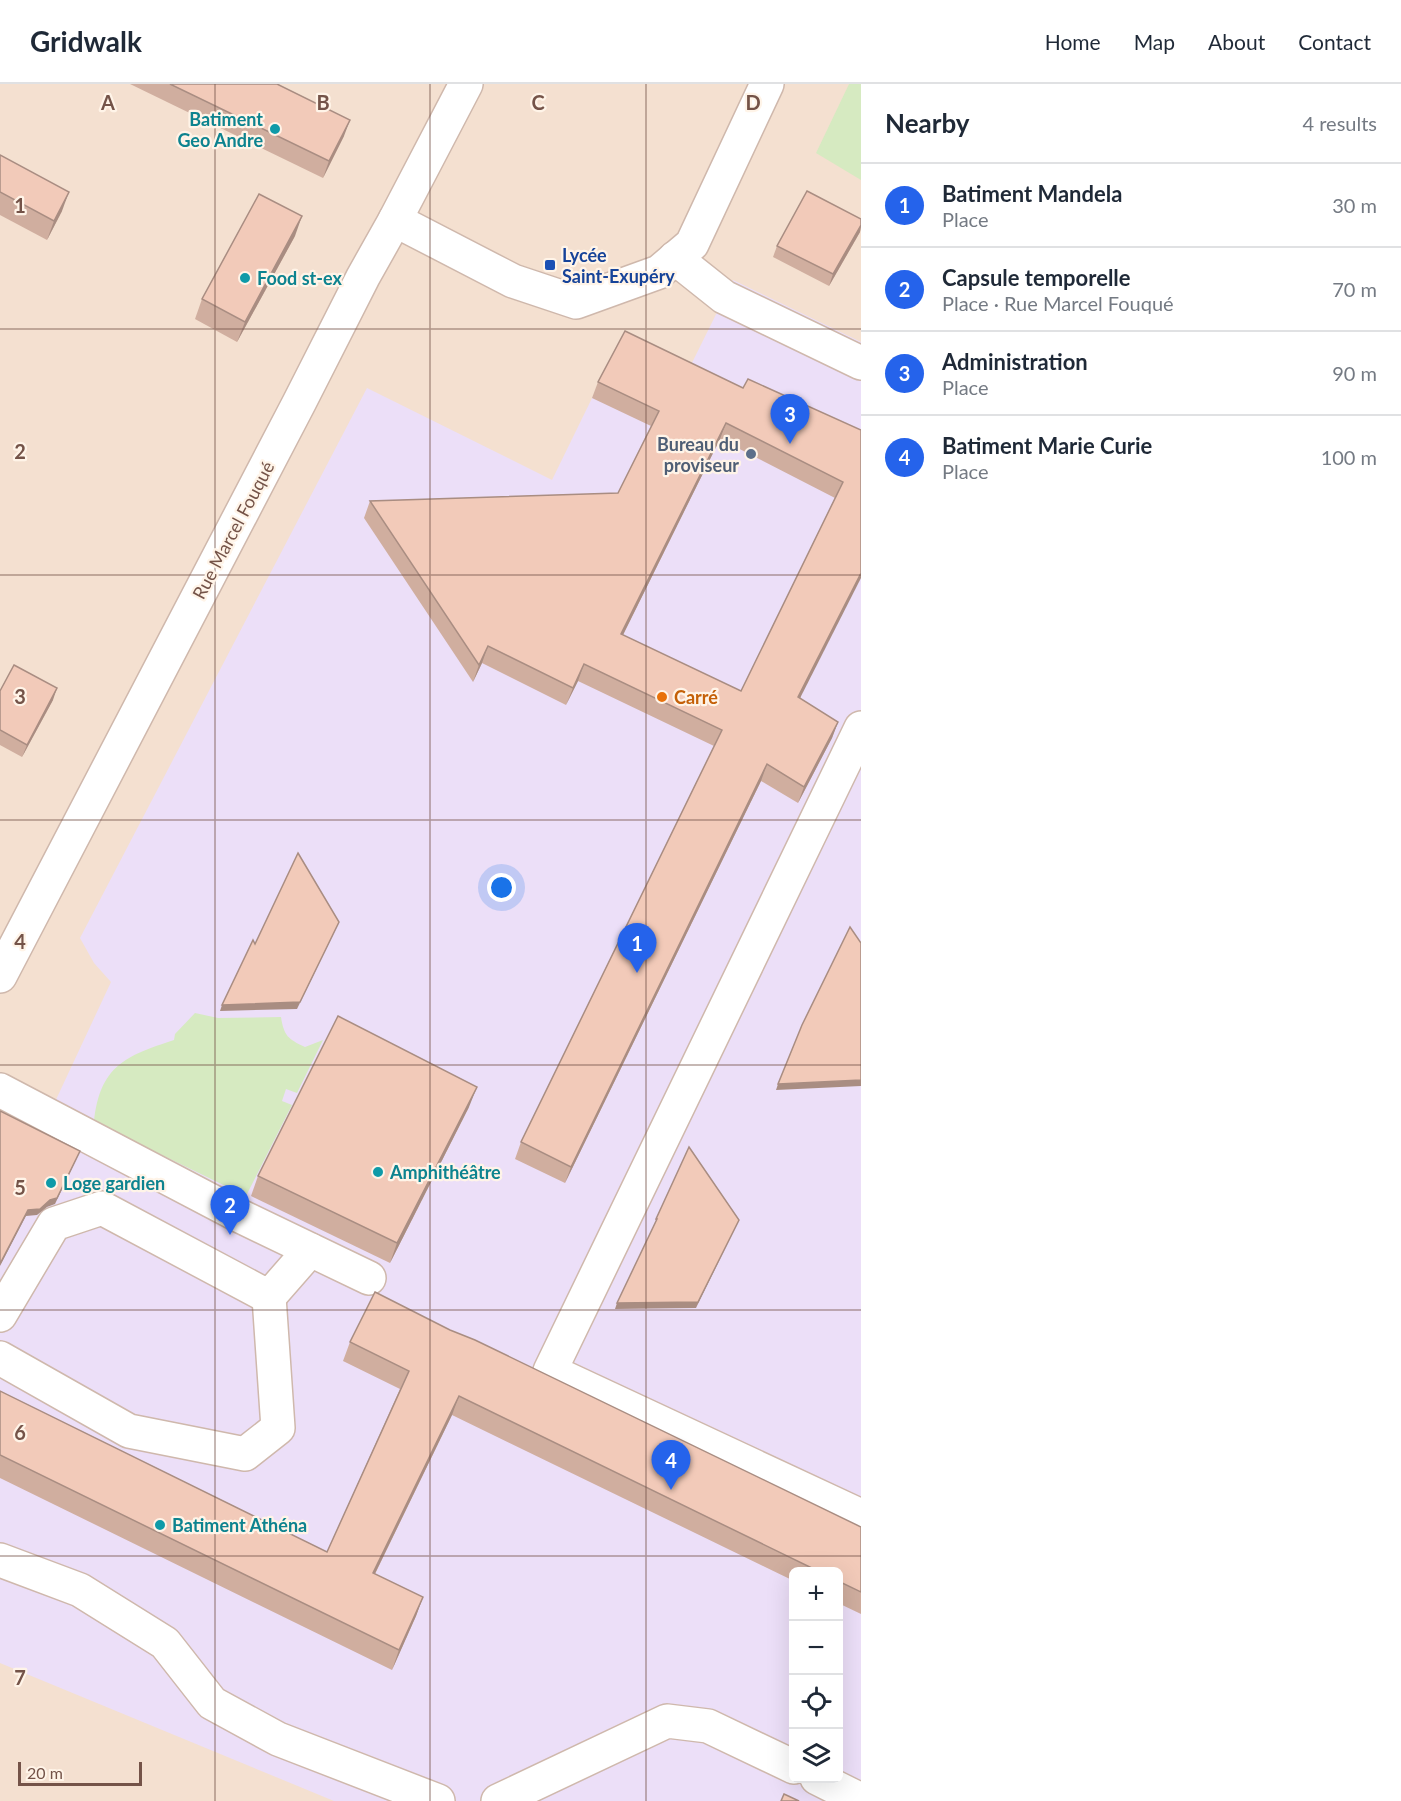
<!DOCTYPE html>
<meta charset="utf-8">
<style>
body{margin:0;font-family:Lato,sans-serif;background:#f2f2f3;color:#1f2937}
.controls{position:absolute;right:18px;bottom:18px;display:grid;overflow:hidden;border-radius:9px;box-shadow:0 6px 24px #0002}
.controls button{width:54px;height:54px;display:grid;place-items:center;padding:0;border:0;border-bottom:2px solid #e0e1e3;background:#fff;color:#1f2937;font:30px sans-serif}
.scale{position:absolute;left:18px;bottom:15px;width:124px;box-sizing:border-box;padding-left:6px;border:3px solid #745348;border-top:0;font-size:16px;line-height:21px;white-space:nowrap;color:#745348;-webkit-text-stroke:4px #fff4e8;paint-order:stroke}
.you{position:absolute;left:502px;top:804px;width:21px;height:21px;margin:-15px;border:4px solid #fff;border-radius:50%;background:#1a73e8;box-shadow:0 0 0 9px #1a73e833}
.badge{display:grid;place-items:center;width:39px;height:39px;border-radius:50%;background:#2563eb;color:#fff;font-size:20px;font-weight:700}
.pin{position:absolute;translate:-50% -50px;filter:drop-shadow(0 2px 3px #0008)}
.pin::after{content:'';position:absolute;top:32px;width:21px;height:18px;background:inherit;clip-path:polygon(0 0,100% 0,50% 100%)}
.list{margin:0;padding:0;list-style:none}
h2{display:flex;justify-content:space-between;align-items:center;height:78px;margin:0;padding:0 24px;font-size:26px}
h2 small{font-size:20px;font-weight:400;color:#747a83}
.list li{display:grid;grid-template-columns:39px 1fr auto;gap:18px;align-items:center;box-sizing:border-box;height:84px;padding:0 24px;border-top:2px solid #e0e1e3}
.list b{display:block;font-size:22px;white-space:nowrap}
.list p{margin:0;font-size:20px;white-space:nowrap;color:#747a83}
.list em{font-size:20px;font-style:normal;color:#747a83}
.icon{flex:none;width:33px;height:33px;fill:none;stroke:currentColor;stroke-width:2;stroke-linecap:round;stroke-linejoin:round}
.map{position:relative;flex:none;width:861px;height:1717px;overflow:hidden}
header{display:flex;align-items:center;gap:36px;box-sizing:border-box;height:84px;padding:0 30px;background:#fff;border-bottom:2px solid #e0e1e3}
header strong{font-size:28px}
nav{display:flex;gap:33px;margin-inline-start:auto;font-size:21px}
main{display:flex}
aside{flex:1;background:#fff}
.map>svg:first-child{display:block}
.residential{fill:#f4e0d0;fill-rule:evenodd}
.education{fill:#ecdff8;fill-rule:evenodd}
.green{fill:#d6eac1}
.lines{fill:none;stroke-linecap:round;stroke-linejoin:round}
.minor-casing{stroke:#cfb8ac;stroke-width:36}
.minor{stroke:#fff;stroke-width:33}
.wall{fill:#d0ae9f;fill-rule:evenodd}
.shaded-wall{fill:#a98d82}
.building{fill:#f2cab9;stroke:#a98d82;stroke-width:1.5;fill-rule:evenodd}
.grid{fill:none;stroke:#745348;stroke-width:1.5;stroke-opacity:0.55}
.culture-dot{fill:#0f9aa8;stroke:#fff4e8;stroke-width:2}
.transit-dot{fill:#1a4fb4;stroke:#fff4e8;stroke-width:2}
.service-dot{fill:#5c6f8a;stroke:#fff4e8;stroke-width:2}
.food-dot{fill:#e8710a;stroke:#fff4e8;stroke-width:2}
.labels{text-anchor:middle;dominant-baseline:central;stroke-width:4.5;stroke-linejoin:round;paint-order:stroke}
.culture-label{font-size:18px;font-weight:bold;fill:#0d838f;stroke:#fff4e8;text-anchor:start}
.transit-label{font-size:18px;font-weight:bold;fill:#164399;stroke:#fff4e8;text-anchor:start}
.service-label{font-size:18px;font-weight:bold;fill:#4e5e75;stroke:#fff4e8;text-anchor:end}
.street-label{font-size:18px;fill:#745348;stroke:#fff4e8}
.food-label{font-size:18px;font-weight:bold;fill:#c56008;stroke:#fff4e8;text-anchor:start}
.grid-label{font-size:20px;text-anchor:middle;font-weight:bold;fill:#745348;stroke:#fff4e8;stroke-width:4.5;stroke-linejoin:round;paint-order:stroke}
</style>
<header>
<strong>Gridwalk</strong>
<nav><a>Home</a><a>Map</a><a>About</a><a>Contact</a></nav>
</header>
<main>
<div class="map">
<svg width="861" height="1717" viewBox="0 0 861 1717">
<rect width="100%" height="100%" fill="#fcefe2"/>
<!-- residential -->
<path class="residential" d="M 0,0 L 861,0 L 861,1717 L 0,1717 ZM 794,1488 L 838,1488 L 838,1694 L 794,1694 Z"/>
<!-- education -->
<path class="education" d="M 733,196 L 861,258 L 861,1717 L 334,1717 L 0,1579 L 0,1034 L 39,1052 L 111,898 L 94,879 L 80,854 L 367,304 L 552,396 L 596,306 L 684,295 ZM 794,1488 L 838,1488 L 838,1694 L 794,1694 Z"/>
<!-- green -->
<g class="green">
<path d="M 849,0 L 861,0 L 861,96 L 816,69 Z"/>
<path d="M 195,929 L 218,934 L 281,933 C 284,952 288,955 305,963 L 323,956 L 297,1009 L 286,1005 L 282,1017 L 292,1021 L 246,1112 L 94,1038 C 100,982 125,972 174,956 L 175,950 Z"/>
</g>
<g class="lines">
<defs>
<g id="minor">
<path d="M 395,136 L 513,197 L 576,218 L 659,188 L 692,160 L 767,0"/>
<path d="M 675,174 L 724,213 L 861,279"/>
<path d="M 861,644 L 550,1287 L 861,1432"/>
<path d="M 0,892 L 299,319 L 363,193 L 395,136 L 466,0"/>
<path d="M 0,1006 L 240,1132 L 369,1194"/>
<path d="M 0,1231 L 54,1140 L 102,1124 L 269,1213 L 310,1166"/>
<path d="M 0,1274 L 129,1347 L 245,1370 L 278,1344 L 269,1213"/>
<path d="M 0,1476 L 80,1506 L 165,1559 L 212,1619 L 278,1655 L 438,1717"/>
<path d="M 817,1694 L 861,1716"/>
<path d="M 498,1717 L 667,1637 L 708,1642 L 794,1683"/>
</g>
</defs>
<!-- minor casing -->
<use href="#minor" class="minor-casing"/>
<!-- minor -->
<use href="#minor" class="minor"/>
</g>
<!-- wall -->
<g class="wall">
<path d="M 130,0 L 277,0 L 344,52 L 323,94 Z"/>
<path d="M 0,71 L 62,127 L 47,156 L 0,131 Z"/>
<path d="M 861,135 L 861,144 L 860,148 L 829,202 L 773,173 L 777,162 Z"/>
<path d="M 295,152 L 237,258 L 195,235 L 202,215 Z"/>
<path d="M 598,298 L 743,304 L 861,346 L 800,615 L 838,638 L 832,654 L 798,719 L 761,697 L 565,1099 L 515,1075 L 521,1058 L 714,662 L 578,597 L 566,621 L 482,579 L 473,598 L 364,434 L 370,417 L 618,409 L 651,342 L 592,314 ZM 720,355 L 835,414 L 741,607 L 623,551 Z"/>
<path d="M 0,607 L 53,616 L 22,673 L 0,661 Z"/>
<path d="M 469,1023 L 390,1179 L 251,1112 L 258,1092 Z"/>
<path d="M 450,1246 L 861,1443 L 861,1530 L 838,1519 L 838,1488 L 794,1488 L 794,1497 L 452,1331 L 375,1490 L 423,1513 L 416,1532 L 392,1586 L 0,1394 L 0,1307 L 327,1468 L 400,1305 L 343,1277 L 350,1258 Z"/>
</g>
<!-- shaded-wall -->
<g class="shaded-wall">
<path d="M 350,36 L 344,52 L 323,94 L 329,77 Z"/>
<path d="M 69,108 L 62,127 L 47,156 L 54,137 Z"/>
<path d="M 302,132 L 295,152 L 237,258 L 245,238 Z"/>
<path d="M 861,141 L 860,148 L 829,202 L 833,190 Z"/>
<path d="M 726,339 L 720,355 L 615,567 L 621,550 Z"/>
<path d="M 861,489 L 861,494 L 792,630 L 798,613 Z"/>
<path d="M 488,562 L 482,579 L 473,598 L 479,581 Z"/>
<path d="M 584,580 L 578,597 L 566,621 L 573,604 Z"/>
<path d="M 57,604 L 53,616 L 22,673 L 27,661 Z"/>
<path d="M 838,638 L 832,654 L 798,719 L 804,703 Z"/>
<path d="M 767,680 L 761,697 L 565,1099 L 571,1083 Z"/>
<path d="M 339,838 L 297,925 L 220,927 L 222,921 Z"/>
<path d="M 861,996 L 861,1002 L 776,1006 L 778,1000 Z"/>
<path d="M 477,1003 L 469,1023 L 390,1179 L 397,1159 Z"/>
<path d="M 80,1067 L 55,1120 L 47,1123 L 37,1131 L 26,1132 L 0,1182 L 0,1180 L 28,1126 Z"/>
<path d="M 739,1136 L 696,1224 L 615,1225 L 617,1219 Z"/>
<path d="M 459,1312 L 452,1331 L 366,1508 L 373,1489 Z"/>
<path d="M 423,1513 L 416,1532 L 392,1586 L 399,1566 Z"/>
</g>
<!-- building -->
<g class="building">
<path d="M 170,0 L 277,0 L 350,36 L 329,77 Z"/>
<path d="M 0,71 L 69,108 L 54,137 L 0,108 Z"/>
<path d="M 807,107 L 861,135 L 861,141 L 833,190 L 777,162 Z"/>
<path d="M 259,110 L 302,132 L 245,238 L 202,215 Z"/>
<path d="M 625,247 L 743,304 L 748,295 L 861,346 L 861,489 L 798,613 L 838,638 L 804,703 L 767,680 L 571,1083 L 521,1058 L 722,646 L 584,580 L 573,604 L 488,562 L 479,581 L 370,417 L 618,409 L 659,327 L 598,298 ZM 726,339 L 843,398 L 741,607 L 621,550 Z"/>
<path d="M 14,581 L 57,604 L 27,661 L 0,646 L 0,607 Z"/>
<path d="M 298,769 L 339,838 L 300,918 L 222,921 L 253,856 L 255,860 Z"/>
<path d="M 850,843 L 861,859 L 861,996 L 778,1000 L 802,941 Z"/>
<path d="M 338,932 L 477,1003 L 397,1159 L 258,1092 Z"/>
<path d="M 0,1027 L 80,1067 L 57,1114 L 50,1116 L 40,1125 L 28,1126 L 0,1180 Z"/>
<path d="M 689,1063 L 739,1136 L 698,1218 L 617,1219 L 657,1135 L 656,1135 Z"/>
<path d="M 375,1208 L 450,1246 L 475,1256 L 861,1443 L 861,1508 L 838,1497 L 838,1488 L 820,1488 L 459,1312 L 373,1489 L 423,1513 L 399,1566 L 0,1371 L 0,1307 L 327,1468 L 409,1287 L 350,1258 Z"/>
<path d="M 784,1710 L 799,1717 L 781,1717 Z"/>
</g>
<!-- grid -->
<path class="grid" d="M 215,0 L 215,1717M 430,0 L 430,1717M 646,0 L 646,1717M 0,245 L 861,245M 0,491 L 861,491M 0,736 L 861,736M 0,981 L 861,981M 0,1226 L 861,1226M 0,1472 L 861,1472"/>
<!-- markers -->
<g class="culture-dot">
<circle cx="275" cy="45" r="6"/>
<circle cx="245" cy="194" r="6"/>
<circle cx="378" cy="1088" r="6"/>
<circle cx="51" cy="1099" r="6"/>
<circle cx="160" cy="1441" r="6"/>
</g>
<rect class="transit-dot" x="544" y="175" width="12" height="12" rx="3"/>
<circle class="service-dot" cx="751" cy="370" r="6"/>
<circle class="food-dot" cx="662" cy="613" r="6"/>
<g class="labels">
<!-- culture labels -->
<g class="culture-label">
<text x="263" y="35" text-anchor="end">Batiment<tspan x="263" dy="21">Geo Andre</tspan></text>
<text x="257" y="194">Food st-ex</text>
<text x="390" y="1088">Amphithéâtre</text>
<text x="63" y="1099">Loge gardien</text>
<text x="172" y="1441">Batiment Athéna</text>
</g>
<!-- transit labels -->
<g class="transit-label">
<text x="562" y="171">Lycée<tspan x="562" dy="21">Saint-Exupéry</tspan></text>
</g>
<!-- service labels -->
<g class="service-label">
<text x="739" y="360">Bureau du<tspan x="739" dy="21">proviseur</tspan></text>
</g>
<!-- street labels -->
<g class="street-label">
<text transform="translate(233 446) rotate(-62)">Rue Marcel Fouqué</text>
</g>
<!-- food labels -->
<g class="food-label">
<text x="674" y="613">Carré</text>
</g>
</g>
<g class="grid-label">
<text x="108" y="26">A</text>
<text x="323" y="26">B</text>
<text x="538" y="26">C</text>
<text x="753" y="26">D</text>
<text x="20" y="129">1</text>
<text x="20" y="375">2</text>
<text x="20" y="620">3</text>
<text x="20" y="865">4</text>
<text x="20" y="1111">5</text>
<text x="20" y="1356">6</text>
<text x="20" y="1601">7</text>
</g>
</svg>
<div class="controls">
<button>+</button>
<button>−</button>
<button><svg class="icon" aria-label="locate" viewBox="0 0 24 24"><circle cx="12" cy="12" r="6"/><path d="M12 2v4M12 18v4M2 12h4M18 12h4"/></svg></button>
<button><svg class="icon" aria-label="layers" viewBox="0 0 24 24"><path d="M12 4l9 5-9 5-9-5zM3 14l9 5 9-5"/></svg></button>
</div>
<div class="scale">20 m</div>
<div class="you"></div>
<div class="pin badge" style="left:637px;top:889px">1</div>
<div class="pin badge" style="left:230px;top:1151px">2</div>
<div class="pin badge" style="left:790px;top:360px">3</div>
<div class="pin badge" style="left:671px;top:1406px">4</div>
</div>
<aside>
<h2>Nearby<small>4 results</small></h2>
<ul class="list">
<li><span class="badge">1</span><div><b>Batiment Mandela</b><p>Place</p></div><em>30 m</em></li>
<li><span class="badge">2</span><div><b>Capsule temporelle</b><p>Place · Rue Marcel Fouqué</p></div><em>70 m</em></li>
<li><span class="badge">3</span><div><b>Administration</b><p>Place</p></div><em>90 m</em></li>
<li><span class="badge">4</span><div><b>Batiment Marie Curie</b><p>Place</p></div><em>100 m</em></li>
</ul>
</aside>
</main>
